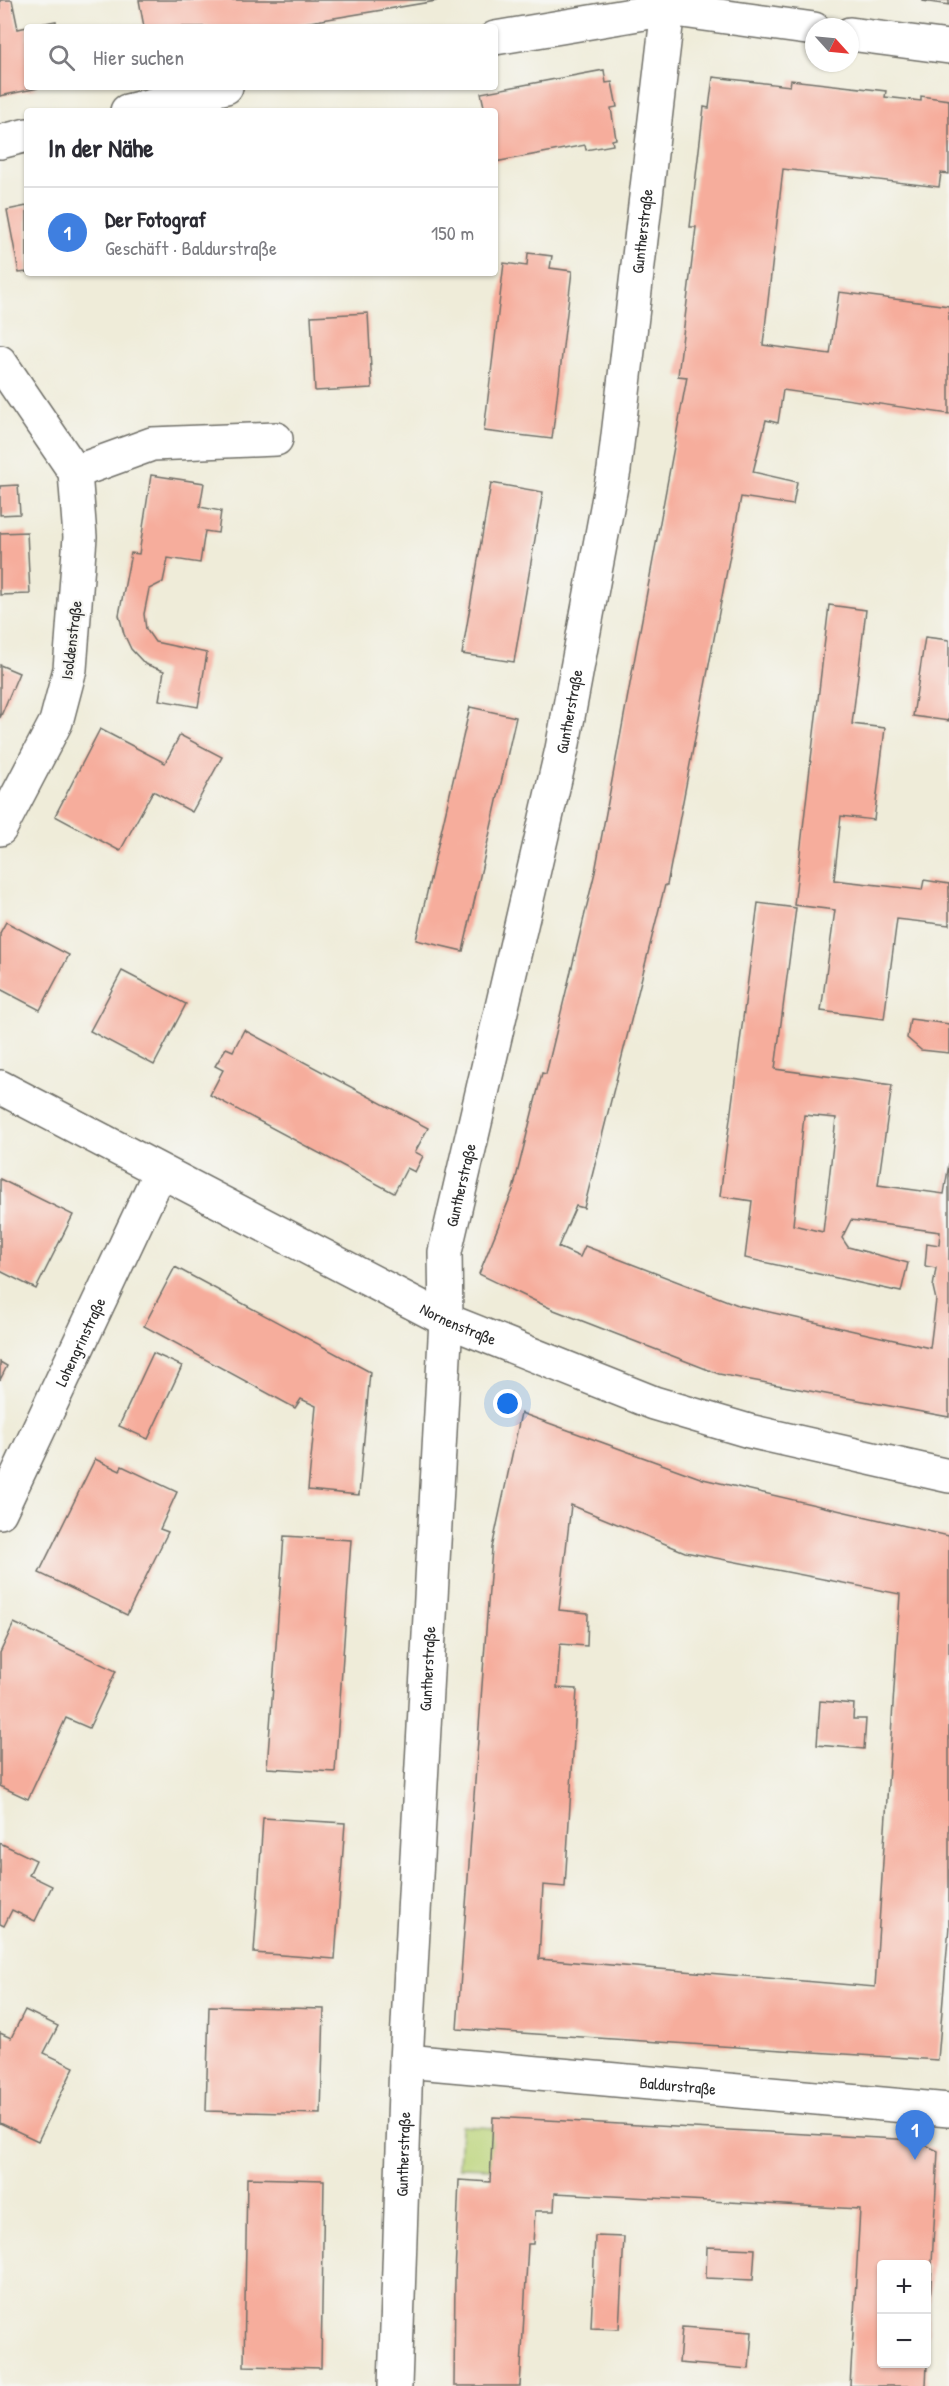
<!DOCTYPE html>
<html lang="de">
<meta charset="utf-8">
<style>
body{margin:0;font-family:"Patrick Hand",sans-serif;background:#f2f2f3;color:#2b2b33}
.controls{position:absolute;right:18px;bottom:18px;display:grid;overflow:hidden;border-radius:6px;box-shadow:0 2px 4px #0004}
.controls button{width:54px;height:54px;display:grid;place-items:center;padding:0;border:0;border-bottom:2px solid #e1e1e2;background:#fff;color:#2b2b33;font:30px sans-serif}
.compass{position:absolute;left:805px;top:18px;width:54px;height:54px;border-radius:50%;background:#fff;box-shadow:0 2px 4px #0004;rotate:117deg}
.you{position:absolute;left:508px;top:1404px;width:21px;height:21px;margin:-15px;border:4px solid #fff;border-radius:50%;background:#1a73e8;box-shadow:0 0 0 9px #1a73e833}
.badge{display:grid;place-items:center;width:39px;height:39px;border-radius:50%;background:#7c3aed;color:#fff;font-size:20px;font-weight:700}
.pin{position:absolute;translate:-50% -50px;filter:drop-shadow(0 2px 3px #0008)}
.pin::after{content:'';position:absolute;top:32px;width:21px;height:18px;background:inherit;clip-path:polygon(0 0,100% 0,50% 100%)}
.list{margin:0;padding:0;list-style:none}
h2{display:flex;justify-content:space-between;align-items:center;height:78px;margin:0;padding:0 24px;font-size:26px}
h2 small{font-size:20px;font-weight:400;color:#7c7c81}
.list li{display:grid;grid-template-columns:39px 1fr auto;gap:18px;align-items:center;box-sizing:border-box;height:90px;padding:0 24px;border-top:2px solid #e1e1e2}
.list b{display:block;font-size:22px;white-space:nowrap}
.list p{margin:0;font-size:20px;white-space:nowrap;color:#7c7c81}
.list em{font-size:20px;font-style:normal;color:#7c7c81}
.icon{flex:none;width:33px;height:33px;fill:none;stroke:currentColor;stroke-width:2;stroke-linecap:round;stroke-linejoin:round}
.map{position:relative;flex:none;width:949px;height:2386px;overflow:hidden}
.search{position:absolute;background:#fff;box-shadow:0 2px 4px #0004;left:24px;top:24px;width:474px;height:66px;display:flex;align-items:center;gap:15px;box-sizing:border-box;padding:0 21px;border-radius:6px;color:#7c7c81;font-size:22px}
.panel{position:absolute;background:#fff;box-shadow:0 2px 4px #0004;left:24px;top:108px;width:474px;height:168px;border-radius:6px}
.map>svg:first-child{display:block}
.green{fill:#bad378;stroke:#727f52;stroke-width:1.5}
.building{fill:#f6ad9c;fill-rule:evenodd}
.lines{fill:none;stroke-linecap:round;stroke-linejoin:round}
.minor-casing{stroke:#706f68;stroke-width:36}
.minor{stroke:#fff;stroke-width:33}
.labels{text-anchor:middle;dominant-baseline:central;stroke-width:4.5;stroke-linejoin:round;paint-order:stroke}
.street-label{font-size:16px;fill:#2b2b2b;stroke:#f6f6f2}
</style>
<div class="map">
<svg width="949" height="2386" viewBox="0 0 949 2386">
<rect width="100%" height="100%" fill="#f6f6f2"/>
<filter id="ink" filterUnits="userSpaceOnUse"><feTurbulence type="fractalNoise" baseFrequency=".0167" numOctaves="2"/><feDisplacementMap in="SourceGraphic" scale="12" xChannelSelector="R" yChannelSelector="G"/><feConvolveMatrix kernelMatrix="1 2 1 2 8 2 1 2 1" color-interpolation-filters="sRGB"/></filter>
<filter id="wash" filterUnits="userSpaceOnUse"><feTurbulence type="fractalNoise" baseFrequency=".008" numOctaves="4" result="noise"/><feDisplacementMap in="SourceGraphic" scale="24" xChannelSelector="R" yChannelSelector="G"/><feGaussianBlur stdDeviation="1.35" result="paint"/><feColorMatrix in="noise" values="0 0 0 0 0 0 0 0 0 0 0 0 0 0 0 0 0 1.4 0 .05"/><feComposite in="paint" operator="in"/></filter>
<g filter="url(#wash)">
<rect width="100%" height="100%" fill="#efecd9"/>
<!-- green -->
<path class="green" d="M 461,2126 L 493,2128 L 491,2168 L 459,2167 Z"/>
<g id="blocks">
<!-- building -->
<g class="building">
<path d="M 0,0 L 12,0 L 18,29 L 27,27 L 27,87 L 38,88 L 0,96 Z"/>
<path d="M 139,0 L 436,0 L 436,1 L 280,27 L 144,27 Z"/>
<path d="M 923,0 L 949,0 L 949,5 L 923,1 Z"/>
<path d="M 56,21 L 57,27 L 30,27 L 30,26 Z"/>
<path d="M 604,70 L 606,83 L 612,82 L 617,107 L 611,108 L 616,139 L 612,140 L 613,145 L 586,150 L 585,145 L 495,162 L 495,111 L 485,111 L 481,93 Z"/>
<path d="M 713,77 L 790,86 L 791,80 L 886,91 L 885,97 L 921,101 L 921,96 L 949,100 L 949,174 L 941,173 L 939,187 L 783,169 L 763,345 L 830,354 L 839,292 L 949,306 L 949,414 L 783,390 L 778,423 L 766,420 L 753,472 L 797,482 L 793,505 L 741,497 L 667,885 L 665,885 L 584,1208 L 576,1206 L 558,1247 L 580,1257 L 585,1246 L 738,1305 L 930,1348 L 936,1300 L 933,1287 L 936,1268 L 925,1266 L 927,1243 L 939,1245 L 940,1232 L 851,1220 L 842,1238 L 848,1247 L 908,1263 L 901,1292 L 745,1258 L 752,1201 L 720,1196 L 758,903 L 796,908 L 775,1069 L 892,1085 L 878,1185 L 944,1194 L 949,1163 L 949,1417 L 719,1374 L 554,1310 L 479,1274 L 513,1190 L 542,1073 L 546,1074 L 595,872 L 687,377 L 678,376 L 696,227 L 690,227 L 704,107 L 709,108 ZM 804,1115 L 836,1118 L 823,1232 L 793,1225 Z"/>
<path d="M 27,206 L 27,272 L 19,273 L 7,210 Z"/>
<path d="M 528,253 L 552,256 L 550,268 L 572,271 L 552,439 L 484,431 L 504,263 L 527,266 Z"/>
<path d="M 368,313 L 372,388 L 315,391 L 311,316 Z"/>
<path d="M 151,475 L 204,483 L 200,507 L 221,511 L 218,533 L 205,531 L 200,563 L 168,558 L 163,582 L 149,589 L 144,614 L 146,629 L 155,642 L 207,653 L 198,707 L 159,700 L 164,671 L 145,664 L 131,649 L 124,634 L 119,615 L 131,553 L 139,554 Z"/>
<path d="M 491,483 L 543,492 L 514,662 L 462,654 Z"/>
<path d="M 18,485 L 20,514 L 0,515 L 0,486 Z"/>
<path d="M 27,532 L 30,594 L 0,595 L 0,533 Z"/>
<path d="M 829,605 L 866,610 L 852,724 L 885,728 L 874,820 L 841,816 L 834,880 L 922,890 L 924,880 L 949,884 L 949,925 L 897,919 L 884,1019 L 821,1011 L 835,910 L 794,905 Z"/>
<path d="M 925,637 L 949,640 L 949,721 L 913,716 Z"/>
<path d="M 0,665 L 19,673 L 0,718 Z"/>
<path d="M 470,707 L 516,717 L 463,951 L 416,940 Z"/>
<path d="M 100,729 L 165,763 L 180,735 L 222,757 L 192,812 L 153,791 L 120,851 L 55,816 Z"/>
<path d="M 6,922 L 69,955 L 40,1010 L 0,989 L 0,933 Z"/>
<path d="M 122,971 L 186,1004 L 154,1065 L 90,1031 Z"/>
<path d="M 910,1019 L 949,1024 L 949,1053 L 921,1050 L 907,1038 Z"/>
<path d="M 244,1030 L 428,1128 L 415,1152 L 423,1156 L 415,1172 L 407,1168 L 394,1193 L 210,1095 L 223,1070 L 215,1066 L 226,1048 L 233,1051 Z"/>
<path d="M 0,1179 L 73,1215 L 36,1289 L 0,1271 Z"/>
<path d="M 175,1267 L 370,1372 L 359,1495 L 308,1490 L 316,1406 L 301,1399 L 295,1408 L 144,1326 Z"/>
<path d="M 153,1353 L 182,1366 L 148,1439 L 119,1426 Z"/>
<path d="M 0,1362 L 7,1366 L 0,1380 Z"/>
<path d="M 521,1413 L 703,1479 L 949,1536 L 949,1926 L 938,2060 L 457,2029 L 492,1548 ZM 571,1505 L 685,1552 L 900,1594 L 875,1987 L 539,1959 L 543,1885 L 565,1887 L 577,1689 L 557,1688 L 560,1644 L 587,1646 L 588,1613 L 559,1610 Z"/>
<path d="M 95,1459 L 120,1471 L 122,1466 L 177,1492 L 160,1529 L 168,1532 L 127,1615 L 39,1573 Z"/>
<path d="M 284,1536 L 351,1540 L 335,1772 L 267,1768 Z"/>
<path d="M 14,1623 L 116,1671 L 89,1728 L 66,1718 L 28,1799 L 0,1786 L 0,1653 Z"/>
<path d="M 820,1701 L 854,1704 L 853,1719 L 866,1719 L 864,1749 L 817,1745 Z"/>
<path d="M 263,1818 L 345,1823 L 335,1959 L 254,1953 Z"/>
<path d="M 0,1843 L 36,1860 L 29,1875 L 52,1886 L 35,1921 L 12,1910 L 4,1926 L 0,1924 Z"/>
<path d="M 209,2006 L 324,2009 L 321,2114 L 206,2111 Z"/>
<path d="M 25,2010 L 58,2026 L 44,2053 L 74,2067 L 38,2141 L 0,2123 L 0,2033 L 11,2038 Z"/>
<path d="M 493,2117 L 915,2140 L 938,2151 L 928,2338 L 927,2337 L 927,2265 L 882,2264 L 882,2364 L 927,2364 L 926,2386 L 850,2386 L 860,2209 L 555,2193 L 554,2211 L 535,2211 L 533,2244 L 528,2244 L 520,2386 L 454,2386 L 455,2275 L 459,2180 L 490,2182 Z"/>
<path d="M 247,2178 L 324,2180 L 321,2368 L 244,2366 Z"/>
<path d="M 595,2236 L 624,2237 L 619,2329 L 591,2328 Z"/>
<path d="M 707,2247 L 755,2249 L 753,2280 L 706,2278 Z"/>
<path d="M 682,2327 L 752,2332 L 749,2369 L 679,2363 Z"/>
</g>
</g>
</g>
<g filter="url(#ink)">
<use href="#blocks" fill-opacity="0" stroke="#706f68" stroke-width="1.5"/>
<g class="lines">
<defs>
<g id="minor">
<path d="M 850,34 L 949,47"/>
<path d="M 495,38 L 668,9 L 814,29"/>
<path d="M 127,111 L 226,87"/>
<path d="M 0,142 L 27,135"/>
<path d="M 0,362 L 75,472 L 80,537 L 70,669 L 56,722 L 0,829"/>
<path d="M 75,472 L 152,444 L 276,439"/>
<path id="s1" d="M 0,1087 L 446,1320 L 654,1403 L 749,1431 L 949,1476"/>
<path id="s2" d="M 0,1512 L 160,1172"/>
<path id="s3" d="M 406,2061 L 949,2110"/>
<path id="s4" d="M 395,2386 L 406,2061 L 446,1320 L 445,1252 L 562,749 L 614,470 L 669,0"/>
</g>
</defs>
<!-- minor casing -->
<use href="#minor" class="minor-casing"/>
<!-- minor -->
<use href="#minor" class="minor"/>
</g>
</g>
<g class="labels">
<!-- street labels -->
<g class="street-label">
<text stroke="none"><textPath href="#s4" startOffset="2176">Guntherstraße</textPath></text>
<text transform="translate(71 640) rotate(-83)">Isoldenstraße</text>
<text stroke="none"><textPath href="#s4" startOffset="1690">Guntherstraße</textPath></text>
<text stroke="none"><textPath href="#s4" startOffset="1204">Guntherstraße</textPath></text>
<text stroke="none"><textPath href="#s1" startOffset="516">Nornenstraße</textPath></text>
<text stroke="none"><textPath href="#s2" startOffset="188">Lohengrinstraße</textPath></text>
<text stroke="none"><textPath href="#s4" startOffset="718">Guntherstraße</textPath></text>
<text stroke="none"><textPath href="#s3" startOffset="273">Baldurstraße</textPath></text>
<text stroke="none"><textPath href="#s4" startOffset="232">Guntherstraße</textPath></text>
</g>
</g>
</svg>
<div class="controls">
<button>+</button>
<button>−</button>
</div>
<svg class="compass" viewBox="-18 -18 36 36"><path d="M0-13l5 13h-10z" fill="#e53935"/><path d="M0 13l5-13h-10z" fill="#7c7c81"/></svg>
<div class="you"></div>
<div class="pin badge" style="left:915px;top:2160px;background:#3f7fe0">1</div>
<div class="search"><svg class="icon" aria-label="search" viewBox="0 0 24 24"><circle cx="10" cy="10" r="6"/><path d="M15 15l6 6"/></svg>Hier suchen</div>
<section class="panel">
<h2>In der Nähe<small></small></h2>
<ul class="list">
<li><span class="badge" style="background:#3f7fe0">1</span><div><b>Der Fotograf</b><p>Geschäft · Baldurstraße</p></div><em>150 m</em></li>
</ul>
</section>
</div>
